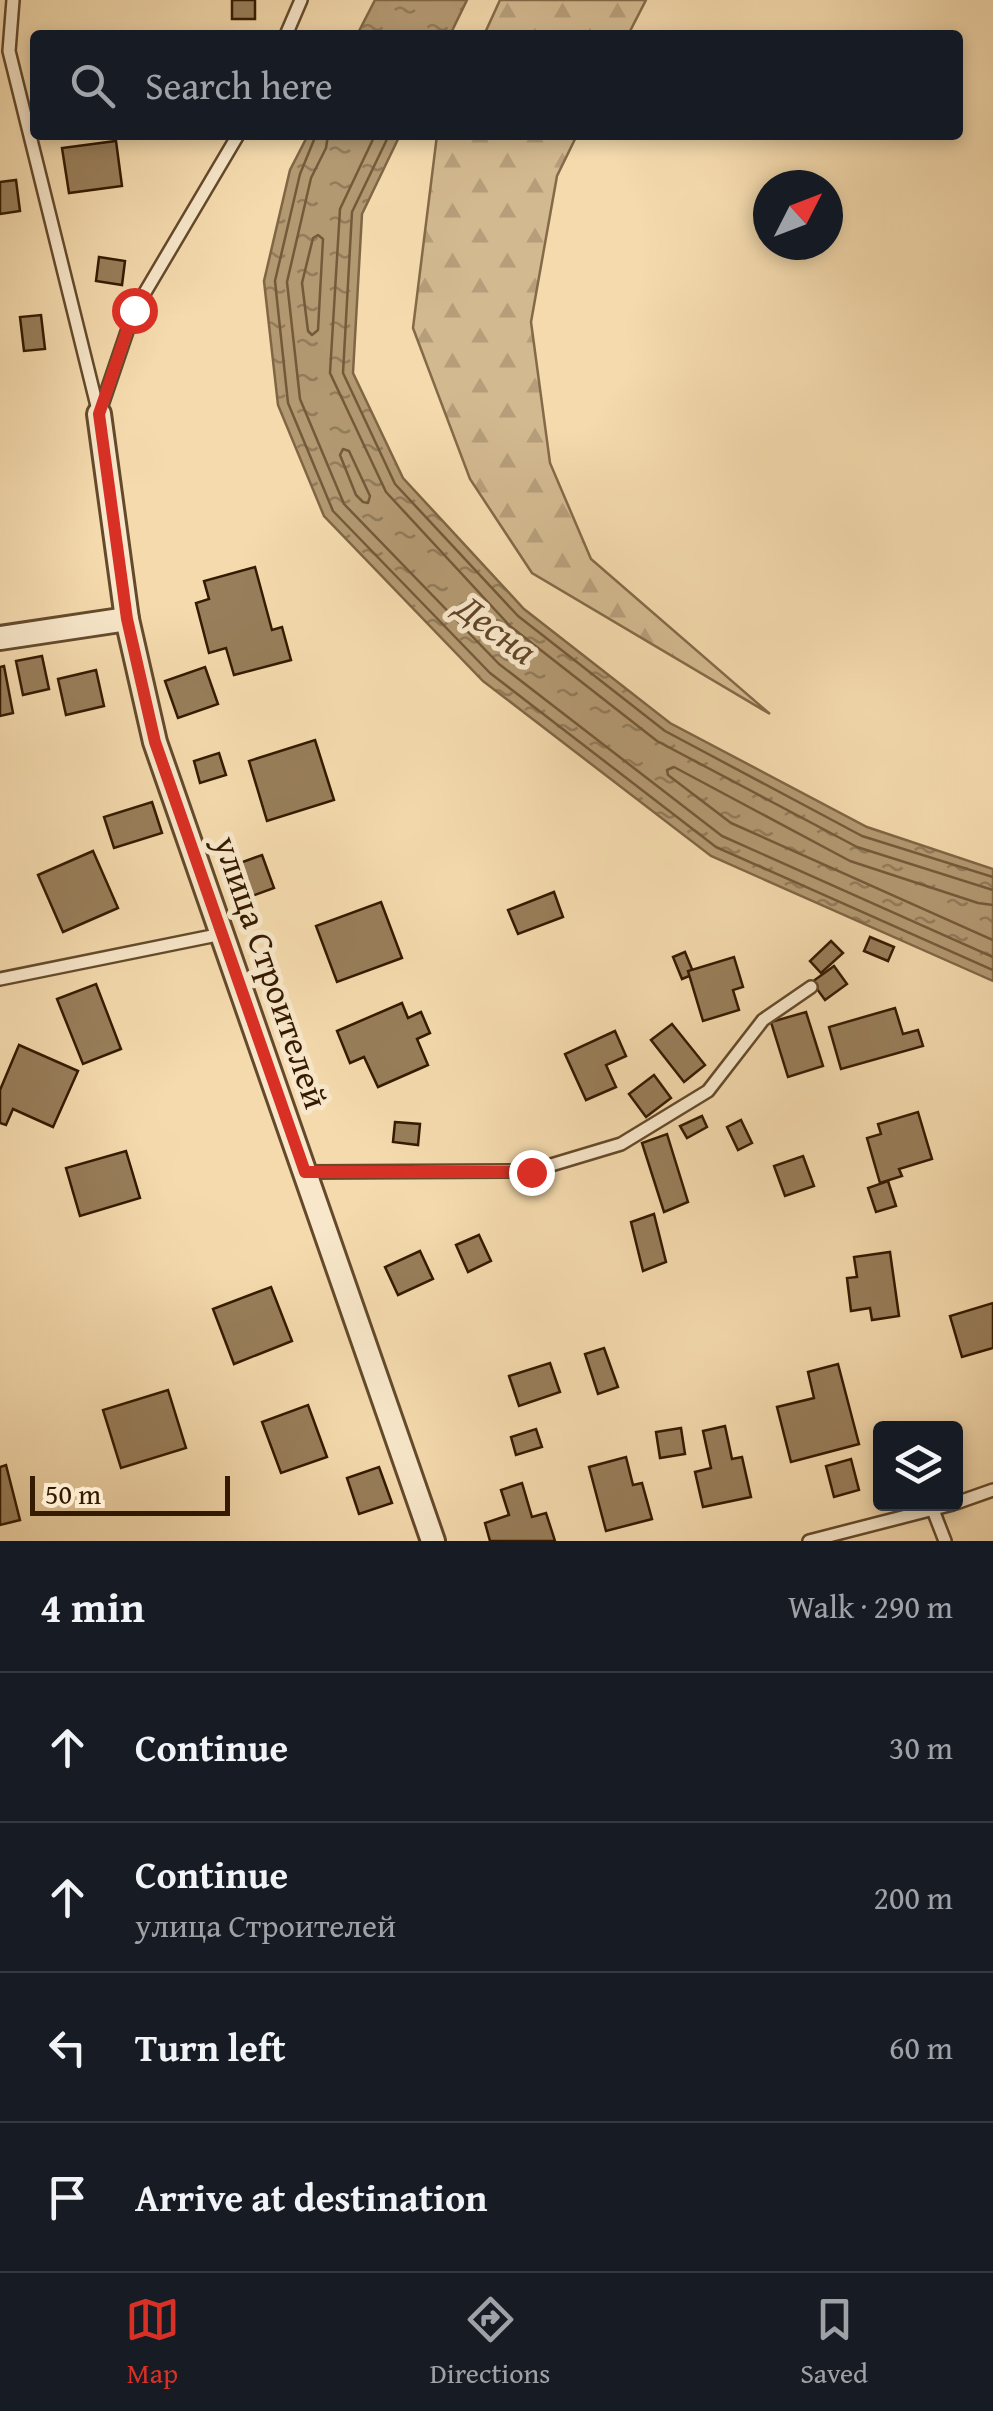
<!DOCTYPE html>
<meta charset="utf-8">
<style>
body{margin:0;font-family:"Gentium Book Plus",serif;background:#20242c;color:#f1f3f6}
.controls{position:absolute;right:30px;bottom:30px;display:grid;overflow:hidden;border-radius:10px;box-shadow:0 5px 15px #0003}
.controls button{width:90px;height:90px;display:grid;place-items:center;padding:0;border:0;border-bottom:2px solid #363941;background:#171b24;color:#f1f3f6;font:50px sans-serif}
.compass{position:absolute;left:753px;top:170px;width:90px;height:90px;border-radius:50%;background:#171b24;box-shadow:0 5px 15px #0003;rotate:48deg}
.scale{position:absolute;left:30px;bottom:25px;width:200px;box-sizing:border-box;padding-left:10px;border:5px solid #341a00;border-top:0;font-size:28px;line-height:35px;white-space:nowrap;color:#341a00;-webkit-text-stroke:8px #f8e7ca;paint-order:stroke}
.stop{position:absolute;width:30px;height:30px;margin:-22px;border:8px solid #d93025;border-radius:50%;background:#fff}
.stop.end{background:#d93025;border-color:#fff;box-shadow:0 2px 10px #0008}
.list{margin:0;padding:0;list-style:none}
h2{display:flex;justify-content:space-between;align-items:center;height:130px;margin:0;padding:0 40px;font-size:42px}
h2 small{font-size:32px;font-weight:400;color:#9ea1a6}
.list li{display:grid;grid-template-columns:65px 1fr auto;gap:30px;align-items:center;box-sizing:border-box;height:150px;padding:0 40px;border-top:2px solid #363941}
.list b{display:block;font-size:38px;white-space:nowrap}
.list p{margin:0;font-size:32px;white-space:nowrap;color:#9ea1a6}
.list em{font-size:32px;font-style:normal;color:#9ea1a6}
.icon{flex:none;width:55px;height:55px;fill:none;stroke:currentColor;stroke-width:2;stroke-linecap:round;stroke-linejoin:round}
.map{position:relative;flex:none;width:993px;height:1541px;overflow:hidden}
.search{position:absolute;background:#171b24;box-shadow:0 5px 15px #0003;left:30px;right:30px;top:30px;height:110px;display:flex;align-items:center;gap:25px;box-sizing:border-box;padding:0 35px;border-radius:10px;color:#9ea1a6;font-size:38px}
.sheet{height:730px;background:#171b24}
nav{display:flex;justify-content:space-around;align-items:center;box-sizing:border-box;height:140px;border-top:2px solid #363941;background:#171b24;font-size:28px;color:#9ea1a6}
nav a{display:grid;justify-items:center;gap:5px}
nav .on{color:#d93025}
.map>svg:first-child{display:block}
.forest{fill:url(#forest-firs);stroke:#846a48;stroke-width:2.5}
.water{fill:url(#water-ripples);stroke:#806644;stroke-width:2.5}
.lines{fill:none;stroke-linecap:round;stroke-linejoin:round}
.shore{stroke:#745a39;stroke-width:2.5}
.building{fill:#987e5a;stroke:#341a00;stroke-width:2.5}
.service-casing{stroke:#644a2b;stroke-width:16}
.minor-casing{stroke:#644a2b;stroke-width:28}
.service{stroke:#f8e7ca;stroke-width:11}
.minor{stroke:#f8e7ca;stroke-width:22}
.route{stroke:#d93025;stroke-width:12}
.labels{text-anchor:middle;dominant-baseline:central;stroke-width:10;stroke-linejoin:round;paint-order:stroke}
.street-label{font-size:35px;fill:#341a00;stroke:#f8e7ca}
.water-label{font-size:38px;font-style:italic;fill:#604628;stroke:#f8e7ca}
</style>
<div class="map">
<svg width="993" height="1541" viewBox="0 0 993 1541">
<defs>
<pattern id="forest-firs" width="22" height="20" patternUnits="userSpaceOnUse" patternTransform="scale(2.5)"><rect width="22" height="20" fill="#d3b990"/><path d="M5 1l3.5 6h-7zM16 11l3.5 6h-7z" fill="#b69e7a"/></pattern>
<pattern id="water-ripples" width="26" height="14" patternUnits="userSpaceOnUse" patternTransform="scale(2.5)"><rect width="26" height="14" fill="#b39972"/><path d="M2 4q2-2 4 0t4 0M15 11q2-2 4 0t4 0" fill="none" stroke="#927c5b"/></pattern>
</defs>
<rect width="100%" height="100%" fill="#f4daad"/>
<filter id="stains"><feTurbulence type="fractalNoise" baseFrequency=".002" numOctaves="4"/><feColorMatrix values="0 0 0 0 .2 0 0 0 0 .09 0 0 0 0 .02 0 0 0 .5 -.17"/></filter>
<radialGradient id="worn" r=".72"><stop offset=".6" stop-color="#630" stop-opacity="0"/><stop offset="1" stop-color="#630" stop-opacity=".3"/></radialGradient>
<!-- forest -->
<g class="forest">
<path d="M 500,0 L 646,0 L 628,35 L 484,35 Z"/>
<path d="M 437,135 L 577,135 L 557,176 L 531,322 L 550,463 L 591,559 L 770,714 L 532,573 L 470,479 L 413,328 Z"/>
</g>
<!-- water -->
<g class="water">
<path d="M 375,0 L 467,0 L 450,35 L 357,35 Z"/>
<path d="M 308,135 L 400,135 L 362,214 L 353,373 L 403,478 L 524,609 L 670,723 L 867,827 L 993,869 L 993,981 L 711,856 L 483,681 L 324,516 L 278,405 L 264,281 L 290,170 Z"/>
</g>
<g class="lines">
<!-- shore -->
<g class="shore">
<path d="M 316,135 L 300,174 L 275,281 L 288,403 L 333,511 L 490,673 L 716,847 L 993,970"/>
<path d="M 328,135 L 326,148 L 311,178 L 287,282 L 300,399 L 344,504 L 499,664 L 722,836 L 993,957"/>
<path d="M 375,135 L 340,209 L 330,373 L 386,492 L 510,626 L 657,741 L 857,847 L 993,890"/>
<path d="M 389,135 L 352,212 L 343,373 L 395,484 L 518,616 L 665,731 L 862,836 L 993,877"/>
<path d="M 318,235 L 323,239 L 318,330 L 312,335 L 308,331 L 302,283 L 313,238 Z"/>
<path d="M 343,449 L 349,451 L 370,496 L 368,503 L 363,502 L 356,495 L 340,455 Z"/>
<path d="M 993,905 L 978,903 L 850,861 L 674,767 L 667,770 L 668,775 L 731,823 L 993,940"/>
</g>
</g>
<!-- building -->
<g class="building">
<rect x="232" y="0" width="23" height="19"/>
<path d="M 116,141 L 122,186 L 69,193 L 62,148 Z"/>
<path d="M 16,180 L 20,211 L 0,214 L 0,182 Z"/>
<path d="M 99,257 L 125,261 L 122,285 L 96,281 Z"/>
<path d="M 41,315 L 45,349 L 24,351 L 20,317 Z"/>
<path d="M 255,567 L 272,630 L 282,627 L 291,660 L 234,675 L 226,648 L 209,653 L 196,603 L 209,599 L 204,581 Z"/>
<path d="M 42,656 L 49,689 L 23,695 L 16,661 Z"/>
<path d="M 4,666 L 13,713 L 0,716 L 0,667 Z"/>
<path d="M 205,667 L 218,704 L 178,718 L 165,681 Z"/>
<path d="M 96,670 L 104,706 L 66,715 L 58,679 Z"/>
<path d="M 315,740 L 334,800 L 267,821 L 249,761 Z"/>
<path d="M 219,753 L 226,775 L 200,783 L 194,761 Z"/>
<path d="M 152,802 L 162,833 L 114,848 L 104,817 Z"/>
<path d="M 93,851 L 118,908 L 63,932 L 38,875 Z"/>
<path d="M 262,855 L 274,888 L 241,900 L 229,867 Z"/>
<path d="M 554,892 L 563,917 L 518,934 L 508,910 Z"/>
<path d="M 381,902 L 402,958 L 337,982 L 316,926 Z"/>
<path d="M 870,937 L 894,947 L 888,961 L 864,951 Z"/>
<path d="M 831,941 L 843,953 L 821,973 L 810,961 Z"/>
<path d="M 685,952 L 694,974 L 682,979 L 673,957 Z"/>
<path d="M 734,957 L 743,987 L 733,990 L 739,1010 L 703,1021 L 688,971 Z"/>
<path d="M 834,966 L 847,984 L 825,1000 L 812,982 Z"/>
<path d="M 96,984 L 121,1049 L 83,1064 L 57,999 Z"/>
<path d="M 402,1003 L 408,1018 L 421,1012 L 430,1033 L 417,1039 L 428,1065 L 378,1087 L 364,1057 L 350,1063 L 337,1031 Z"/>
<path d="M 895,1008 L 903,1034 L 918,1030 L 923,1046 L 841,1069 L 829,1027 Z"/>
<path d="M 806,1012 L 823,1066 L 788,1077 L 771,1022 Z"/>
<path d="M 672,1024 L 705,1065 L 684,1082 L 651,1040 Z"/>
<path d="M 615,1031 L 626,1056 L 606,1065 L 616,1087 L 586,1100 L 565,1054 Z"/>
<path d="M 19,1045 L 78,1071 L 53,1127 L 13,1109 L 6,1125 L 0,1123 L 0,1090 Z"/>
<path d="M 654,1075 L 671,1098 L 646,1117 L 629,1094 Z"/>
<path d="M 918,1112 L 932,1159 L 899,1169 L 902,1176 L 880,1183 L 867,1138 L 881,1134 L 878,1124 Z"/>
<path d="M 702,1116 L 707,1127 L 687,1138 L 680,1126 Z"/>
<path d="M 741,1120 L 752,1143 L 738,1150 L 727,1127 Z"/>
<path d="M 395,1122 L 420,1124 L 418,1145 L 393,1142 Z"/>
<path d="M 667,1134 L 688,1202 L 664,1212 L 642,1143 Z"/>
<path d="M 126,1151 L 140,1198 L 80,1216 L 66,1168 Z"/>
<path d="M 803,1156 L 814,1186 L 785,1196 L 774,1166 Z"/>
<path d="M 888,1181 L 896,1206 L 876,1212 L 868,1188 Z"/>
<path d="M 654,1214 L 666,1262 L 643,1271 L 631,1222 Z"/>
<path d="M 479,1235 L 491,1261 L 468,1272 L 456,1245 Z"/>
<path d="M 420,1251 L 433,1279 L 398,1295 L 385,1267 Z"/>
<path d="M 890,1252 L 899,1316 L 872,1320 L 870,1308 L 851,1311 L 847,1278 L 857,1277 L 854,1257 Z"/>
<path d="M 271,1287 L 292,1341 L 234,1364 L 213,1309 Z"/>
<path d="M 993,1303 L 993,1348 L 962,1357 L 950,1316 Z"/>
<path d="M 604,1348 L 618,1387 L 598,1394 L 585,1354 Z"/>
<path d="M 550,1363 L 560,1392 L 519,1406 L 509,1376 Z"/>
<path d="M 838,1364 L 859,1444 L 791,1462 L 777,1407 L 814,1398 L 808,1372 Z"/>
<path d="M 168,1390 L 186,1448 L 121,1468 L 103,1410 Z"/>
<path d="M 308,1405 L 327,1457 L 281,1473 L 262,1422 Z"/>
<path d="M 725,1426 L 732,1459 L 742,1457 L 751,1497 L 703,1507 L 695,1472 L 711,1468 L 703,1431 Z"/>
<path d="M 681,1428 L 685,1454 L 660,1458 L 656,1432 Z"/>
<path d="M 536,1429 L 542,1447 L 516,1455 L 511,1437 Z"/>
<path d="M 626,1457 L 633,1485 L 642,1483 L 652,1519 L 606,1531 L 589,1467 Z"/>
<path d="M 851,1459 L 859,1490 L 834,1497 L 826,1466 Z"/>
<path d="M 6,1465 L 20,1520 L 0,1525 L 0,1467 Z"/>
<path d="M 379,1467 L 392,1503 L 359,1514 L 347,1478 Z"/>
<path d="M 522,1483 L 532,1517 L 546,1513 L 555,1541 L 490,1541 L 485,1523 L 509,1515 L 501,1490 Z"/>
</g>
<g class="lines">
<defs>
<g id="service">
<path d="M 13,0 L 9,51 L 99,414"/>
<path d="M 286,35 L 301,0"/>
<path d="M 99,414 L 134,311 L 238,135"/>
<path d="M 0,979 L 222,934"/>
<path d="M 305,1172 L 531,1171 L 621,1144 L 708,1091 L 763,1020 L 811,987"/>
<path d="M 956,1503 L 993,1490"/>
<path d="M 933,1510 L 945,1541"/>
<path d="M 809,1541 L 953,1504"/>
</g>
<g id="minor">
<path d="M 99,414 L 127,619 L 155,742 L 433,1541"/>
<path d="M 0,638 L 127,619"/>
</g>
</defs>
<!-- service casing -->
<use href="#service" class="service-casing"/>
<!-- minor casing -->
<use href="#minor" class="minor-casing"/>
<!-- service -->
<use href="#service" class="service"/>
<!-- minor -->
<use href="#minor" class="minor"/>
</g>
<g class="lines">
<!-- route -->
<path class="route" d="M 134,310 L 99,414 L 127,619 L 155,742 L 305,1172 L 531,1172"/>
</g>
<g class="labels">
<!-- street labels -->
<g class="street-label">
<text transform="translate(272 972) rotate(71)">улица Строителей</text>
</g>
<!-- water labels -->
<g class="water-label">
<text transform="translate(497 628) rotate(37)">Десна</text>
</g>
</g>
<rect width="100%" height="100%" filter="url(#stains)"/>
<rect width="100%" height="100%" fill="url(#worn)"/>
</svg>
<div class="controls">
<button><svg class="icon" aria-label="layers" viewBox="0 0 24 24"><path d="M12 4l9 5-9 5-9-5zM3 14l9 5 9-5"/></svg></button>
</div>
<svg class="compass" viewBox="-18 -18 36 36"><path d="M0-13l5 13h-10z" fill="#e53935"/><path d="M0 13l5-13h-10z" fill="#9ea1a6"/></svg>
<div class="scale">50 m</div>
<div class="stop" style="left:134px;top:310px"></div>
<div class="stop end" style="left:531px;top:1172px"></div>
<div class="search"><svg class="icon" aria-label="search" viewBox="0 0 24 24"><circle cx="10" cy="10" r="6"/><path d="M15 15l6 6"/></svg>Search here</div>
</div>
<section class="sheet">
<h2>4 min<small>Walk · 290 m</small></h2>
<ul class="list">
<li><svg class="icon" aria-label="ahead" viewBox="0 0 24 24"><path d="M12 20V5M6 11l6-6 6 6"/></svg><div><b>Continue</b></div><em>30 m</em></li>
<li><svg class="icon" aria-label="ahead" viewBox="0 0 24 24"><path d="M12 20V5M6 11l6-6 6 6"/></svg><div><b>Continue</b><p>улица Строителей</p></div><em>200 m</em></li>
<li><svg class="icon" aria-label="left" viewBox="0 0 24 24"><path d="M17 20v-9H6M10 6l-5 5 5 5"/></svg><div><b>Turn left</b></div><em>60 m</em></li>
<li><svg class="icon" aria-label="arrive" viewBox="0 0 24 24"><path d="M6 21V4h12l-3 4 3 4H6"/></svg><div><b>Arrive at destination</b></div></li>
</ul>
</section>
<nav>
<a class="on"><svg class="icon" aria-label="map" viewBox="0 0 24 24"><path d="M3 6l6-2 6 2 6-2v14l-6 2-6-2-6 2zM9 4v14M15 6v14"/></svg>Map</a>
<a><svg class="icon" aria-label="directions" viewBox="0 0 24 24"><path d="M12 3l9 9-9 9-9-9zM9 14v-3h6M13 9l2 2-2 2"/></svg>Directions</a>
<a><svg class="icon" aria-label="saved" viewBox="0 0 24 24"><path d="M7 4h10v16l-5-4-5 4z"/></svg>Saved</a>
</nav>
